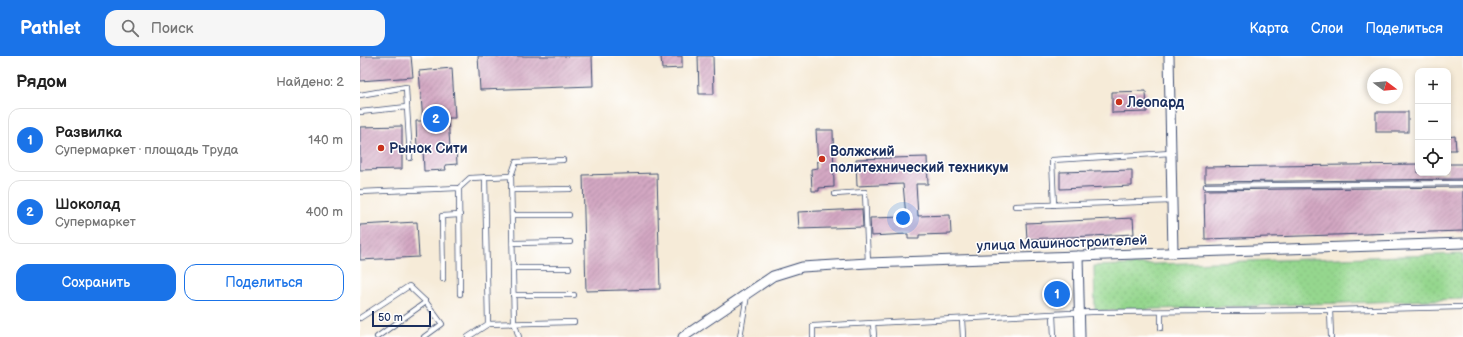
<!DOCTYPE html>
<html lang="ru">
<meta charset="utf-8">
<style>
body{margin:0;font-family:"Balsamiq Sans",sans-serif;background:#f6f6f6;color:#222}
.controls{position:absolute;right:12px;top:12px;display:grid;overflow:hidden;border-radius:8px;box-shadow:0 2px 6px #0003}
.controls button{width:36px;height:36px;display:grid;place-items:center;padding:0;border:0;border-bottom:1px solid #e0e0e0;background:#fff;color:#222;font:20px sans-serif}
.compass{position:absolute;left:1007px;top:12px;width:36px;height:36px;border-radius:50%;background:#fff;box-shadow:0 2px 6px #0003;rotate:106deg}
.scale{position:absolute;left:12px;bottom:10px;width:59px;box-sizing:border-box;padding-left:4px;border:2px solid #1b2f5e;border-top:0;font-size:11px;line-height:14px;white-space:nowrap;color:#1b2f5e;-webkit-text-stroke:3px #fff;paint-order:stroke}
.you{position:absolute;left:543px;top:162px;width:14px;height:14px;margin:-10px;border:3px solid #fff;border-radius:50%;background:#1a73e8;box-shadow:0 0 0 6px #1a73e833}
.badge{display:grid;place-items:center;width:26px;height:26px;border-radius:50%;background:#1a73e8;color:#fff;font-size:13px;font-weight:700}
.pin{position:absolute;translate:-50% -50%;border:2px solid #fff;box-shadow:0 1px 4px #0006}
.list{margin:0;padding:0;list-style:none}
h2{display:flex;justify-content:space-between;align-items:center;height:52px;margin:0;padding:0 16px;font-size:17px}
h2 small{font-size:13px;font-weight:400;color:#767676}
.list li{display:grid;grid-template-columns:26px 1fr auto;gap:12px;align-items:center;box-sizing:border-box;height:64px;margin:0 8px 8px;padding:0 8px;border:1px solid #e0e0e0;border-radius:12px}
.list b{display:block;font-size:15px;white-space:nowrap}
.list p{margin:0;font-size:13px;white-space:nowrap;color:#767676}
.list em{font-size:13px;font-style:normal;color:#767676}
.actions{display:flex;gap:8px;padding:12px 16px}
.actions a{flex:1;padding:9px 0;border:1px solid #1a73e8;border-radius:12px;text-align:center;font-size:14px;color:#1a73e8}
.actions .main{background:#1a73e8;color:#fff}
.icon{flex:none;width:22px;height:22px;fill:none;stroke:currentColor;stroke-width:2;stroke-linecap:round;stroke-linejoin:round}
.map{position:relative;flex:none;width:1103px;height:281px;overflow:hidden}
header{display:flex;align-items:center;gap:24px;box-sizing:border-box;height:56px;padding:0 20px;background:#1a73e8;color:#fff}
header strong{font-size:19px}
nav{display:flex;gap:22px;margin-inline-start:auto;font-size:14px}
.search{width:280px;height:36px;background:#f6f6f6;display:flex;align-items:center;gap:10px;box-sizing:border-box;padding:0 14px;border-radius:12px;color:#767676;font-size:15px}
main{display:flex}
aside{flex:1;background:#fff}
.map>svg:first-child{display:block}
.park{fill:url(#park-dots);stroke:#588376}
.building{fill:url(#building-hatch)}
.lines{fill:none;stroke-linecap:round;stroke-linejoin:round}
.service-casing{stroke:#3c4b70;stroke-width:6}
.minor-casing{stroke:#3c4b70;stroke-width:11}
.service{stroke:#fff;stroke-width:4.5}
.minor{stroke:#fff;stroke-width:9}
.poi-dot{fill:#c8321e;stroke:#fff;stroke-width:1.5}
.labels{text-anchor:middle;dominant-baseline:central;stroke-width:3;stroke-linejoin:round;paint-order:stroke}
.poi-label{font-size:14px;font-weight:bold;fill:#1b2f5e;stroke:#fff;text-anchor:start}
.street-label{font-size:14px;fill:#1b2f5e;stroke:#fff}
</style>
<header>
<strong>Pathlet</strong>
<div class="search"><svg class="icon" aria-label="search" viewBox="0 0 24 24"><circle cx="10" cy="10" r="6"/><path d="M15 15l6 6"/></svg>Поиск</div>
<nav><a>Карта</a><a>Слои</a><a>Поделиться</a></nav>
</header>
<main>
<aside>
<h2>Рядом<small>Найдено: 2</small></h2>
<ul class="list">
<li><span class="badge">1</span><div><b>Развилка</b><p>Супермаркет · площадь Труда</p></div><em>140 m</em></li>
<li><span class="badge">2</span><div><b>Шоколад</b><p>Супермаркет</p></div><em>400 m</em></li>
</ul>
<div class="actions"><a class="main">Сохранить</a><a>Поделиться</a></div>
</aside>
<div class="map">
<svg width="1103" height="281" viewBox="0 0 1103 281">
<defs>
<pattern id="park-dots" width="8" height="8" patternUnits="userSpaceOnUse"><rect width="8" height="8" fill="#95d78e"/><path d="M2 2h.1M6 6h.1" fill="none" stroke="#80b97d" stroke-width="1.8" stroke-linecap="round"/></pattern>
<pattern id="building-hatch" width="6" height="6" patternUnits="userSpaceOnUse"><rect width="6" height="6" fill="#d3a7c2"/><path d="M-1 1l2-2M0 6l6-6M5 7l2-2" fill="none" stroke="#aa88a1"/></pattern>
</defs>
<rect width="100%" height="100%" fill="#fff"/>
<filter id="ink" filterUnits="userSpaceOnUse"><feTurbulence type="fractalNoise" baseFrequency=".025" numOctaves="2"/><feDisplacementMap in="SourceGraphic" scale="8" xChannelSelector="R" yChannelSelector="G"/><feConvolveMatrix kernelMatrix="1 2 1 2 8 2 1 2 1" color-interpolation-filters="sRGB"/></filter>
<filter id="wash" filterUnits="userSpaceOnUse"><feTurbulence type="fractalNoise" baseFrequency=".012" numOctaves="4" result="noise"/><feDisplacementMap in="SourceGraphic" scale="16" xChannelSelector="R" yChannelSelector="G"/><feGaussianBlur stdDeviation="0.9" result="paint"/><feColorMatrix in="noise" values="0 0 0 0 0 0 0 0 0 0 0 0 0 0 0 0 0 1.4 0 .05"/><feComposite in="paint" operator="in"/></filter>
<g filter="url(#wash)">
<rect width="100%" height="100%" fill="#f6ebd8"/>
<!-- park -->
<path class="park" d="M 1103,198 L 1103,243 L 735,255 L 734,210 Z"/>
<g id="blocks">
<!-- building -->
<g class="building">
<path d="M 0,0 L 51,0 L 53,21 L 0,25 Z"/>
<path d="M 118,0 L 232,0 L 233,30 L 120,34 Z"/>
<path d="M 301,0 L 322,0 L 322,12 L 302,13 Z"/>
<path d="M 338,0 L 353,0 L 354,38 L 339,38 Z"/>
<path d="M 92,12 L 95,62 L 88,62 L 90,91 L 96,91 L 97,108 L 85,109 L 86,114 L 64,115 L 63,92 L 57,93 L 56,65 L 63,65 L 59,15 Z"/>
<path d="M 786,35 L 787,56 L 752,57 L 752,36 Z"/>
<rect x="1016" y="56" width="32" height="20"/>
<path d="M 42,70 L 42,113 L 0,114 L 0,71 Z"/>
<path d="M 456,74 L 473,74 L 474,131 L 459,132 L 459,135 L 452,135 L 451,113 L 458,112 Z"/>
<path d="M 1095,80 L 1096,94 L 1088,94 L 1088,81 Z"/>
<path d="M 567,101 L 568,128 L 556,128 L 558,160 L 590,159 L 591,178 L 559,179 L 559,183 L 548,183 L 548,178 L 511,180 L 510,162 L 546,161 L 543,128 L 497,130 L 496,103 Z"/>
<path d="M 1058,108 L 1058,117 L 1088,117 L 1088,108 L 1103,108 L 1103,123 L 845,126 L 845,111 Z"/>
<path d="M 772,114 L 772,130 L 700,133 L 700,116 Z"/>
<path d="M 297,117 L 300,233 L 226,235 L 223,119 Z"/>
<path d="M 1103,131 L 1103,175 L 845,183 L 844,136 L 845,134 Z"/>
<path d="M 502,153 L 503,171 L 439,173 L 438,156 Z"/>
<path d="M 773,162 L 774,178 L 667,183 L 666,167 Z"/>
<path d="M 57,166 L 59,201 L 0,204 L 0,169 Z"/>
<path d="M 701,230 L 702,244 L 693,245 L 692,231 Z"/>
</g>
</g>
</g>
<g filter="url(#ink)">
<use href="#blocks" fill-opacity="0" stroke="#3c4b70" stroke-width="1"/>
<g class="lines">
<defs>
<g id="service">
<path d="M 0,39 L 46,31 L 47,51"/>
<path d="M 0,56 L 47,51 L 50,102"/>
<path d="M 125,121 L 128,268"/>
<path d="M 846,130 L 1103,127"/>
<path d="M 99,132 L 100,238"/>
<path d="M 152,134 L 210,133"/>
<path d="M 0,136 L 99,132 L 110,122 L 151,120"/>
<path d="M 475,138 L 505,136 L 508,207"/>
<path d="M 694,149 L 692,104 L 811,97"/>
<path d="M 655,150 L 812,145"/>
<path d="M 152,159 L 209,159"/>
<path d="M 153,187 L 210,186"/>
<path d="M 153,212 L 209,212"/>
<path d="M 83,223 L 82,160 L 100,159"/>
<path d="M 153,239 L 214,239"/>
<path d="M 801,256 L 801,272"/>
<path d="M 693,259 L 694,281"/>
<path d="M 0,262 L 49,230 L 66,246 L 82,268 L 64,281"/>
<path d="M 602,263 L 603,281"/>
<path d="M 513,267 L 514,281"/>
<path d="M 17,281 L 66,246"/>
<path d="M 108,281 L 128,268 L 214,266"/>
<path d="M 159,281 L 154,266 L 151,120 L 156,106 L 203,104"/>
<path d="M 380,281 L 387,239"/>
<path d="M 453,281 L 453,270 L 732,256 L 970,254"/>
<path d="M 971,281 L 970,254 L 1103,251"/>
</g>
<g id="minor">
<path d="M 809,0 L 813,197"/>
<path d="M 718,200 L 720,281"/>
<path d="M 323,281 L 413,220 L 442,211 L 508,207 L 1103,187"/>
</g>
</defs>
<!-- service casing -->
<use href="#service" class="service-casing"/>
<!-- minor casing -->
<use href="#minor" class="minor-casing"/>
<!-- service -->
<use href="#service" class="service"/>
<!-- minor -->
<use href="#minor" class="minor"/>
</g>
</g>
<!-- markers -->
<g class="poi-dot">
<circle cx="759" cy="46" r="4"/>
<circle cx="21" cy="92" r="4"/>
<circle cx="462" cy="103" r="4"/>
</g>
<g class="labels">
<!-- poi labels -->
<g class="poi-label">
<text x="767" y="46">Леопард</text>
<text x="29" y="92">Рынок Сити</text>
<text x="470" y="95">Волжский<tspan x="470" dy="16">политехнический техникум</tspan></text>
</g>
<!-- street labels -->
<g class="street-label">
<text transform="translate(702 187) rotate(-2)">улица Машиностроителей</text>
</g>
</g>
</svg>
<div class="controls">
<button>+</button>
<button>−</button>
<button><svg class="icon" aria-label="locate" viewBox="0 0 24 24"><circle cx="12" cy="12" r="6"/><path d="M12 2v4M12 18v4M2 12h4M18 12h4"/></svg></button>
</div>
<svg class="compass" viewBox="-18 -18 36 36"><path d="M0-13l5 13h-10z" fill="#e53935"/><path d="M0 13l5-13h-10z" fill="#767676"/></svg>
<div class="scale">50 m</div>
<div class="you"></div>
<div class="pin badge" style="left:697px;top:238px">1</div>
<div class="pin badge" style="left:76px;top:63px">2</div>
</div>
</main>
